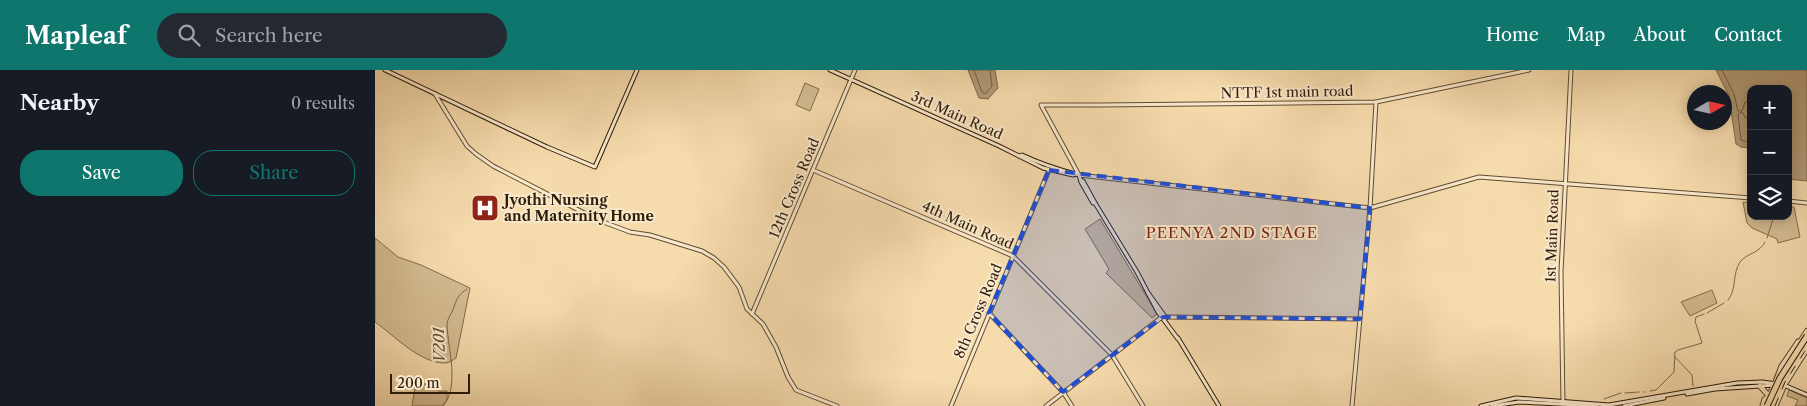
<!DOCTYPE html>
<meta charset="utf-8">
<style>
body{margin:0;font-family:"Libre Caslon Text",serif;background:#242831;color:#f1f3f6}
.controls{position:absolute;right:15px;top:15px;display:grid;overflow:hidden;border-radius:10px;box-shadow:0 2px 12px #0003}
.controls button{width:45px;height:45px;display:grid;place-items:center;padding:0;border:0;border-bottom:1px solid #363941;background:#171b24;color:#f1f3f6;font:25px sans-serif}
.compass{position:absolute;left:1312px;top:15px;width:45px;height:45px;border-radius:50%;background:#171b24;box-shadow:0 2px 12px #0003;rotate:81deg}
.scale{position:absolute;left:15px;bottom:12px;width:80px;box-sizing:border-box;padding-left:5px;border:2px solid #2e1d0b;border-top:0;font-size:14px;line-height:18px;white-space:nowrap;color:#2e1d0b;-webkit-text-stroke:4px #f9e8ca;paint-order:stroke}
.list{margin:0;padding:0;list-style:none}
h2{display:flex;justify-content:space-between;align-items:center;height:65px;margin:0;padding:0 20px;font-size:21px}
h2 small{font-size:16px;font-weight:400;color:#9ea1a6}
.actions{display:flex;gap:10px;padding:15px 20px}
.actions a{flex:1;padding:11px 0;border:1px solid #0f766e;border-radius:20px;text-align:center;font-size:18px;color:#0f766e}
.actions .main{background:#0f766e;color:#fff}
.icon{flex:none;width:28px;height:28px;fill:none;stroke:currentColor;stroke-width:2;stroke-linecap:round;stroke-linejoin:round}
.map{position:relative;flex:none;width:1432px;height:336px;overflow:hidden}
header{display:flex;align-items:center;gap:30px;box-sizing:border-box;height:70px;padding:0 25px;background:#0f766e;color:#fff}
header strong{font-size:24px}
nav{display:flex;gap:28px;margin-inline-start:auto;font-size:18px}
.search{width:350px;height:45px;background:#242831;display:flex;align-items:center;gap:12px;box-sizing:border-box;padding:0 18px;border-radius:28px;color:#9ea1a6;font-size:19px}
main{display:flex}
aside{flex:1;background:#171b24}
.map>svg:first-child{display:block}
.green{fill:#d4bb91;stroke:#816c4e}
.water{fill:#b29a76;stroke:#7d684b}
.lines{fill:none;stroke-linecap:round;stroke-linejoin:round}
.shore{stroke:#705c40;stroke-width:1}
.stream{stroke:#7d684b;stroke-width:1}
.tertiary-casing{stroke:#604c34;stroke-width:5}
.secondary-casing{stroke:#2e1d0b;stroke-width:5}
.trunk-casing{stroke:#2e1d0b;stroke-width:6}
.tertiary{stroke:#f9e8ca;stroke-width:3}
.secondary{stroke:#f9e8ca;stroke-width:3}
.trunk{stroke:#f6dbad;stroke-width:4.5}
.rail{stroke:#2e1d0b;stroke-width:1;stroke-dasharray:9 9;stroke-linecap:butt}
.motorway-bridge-casing{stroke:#2e1d0b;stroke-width:7;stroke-linecap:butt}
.motorway-bridge{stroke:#f6dbad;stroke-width:5}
.marked{fill:#1d4ed8;fill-opacity:0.2;stroke:#1d4ed8;stroke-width:4;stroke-dasharray:10 6;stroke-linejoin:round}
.labels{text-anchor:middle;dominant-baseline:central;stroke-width:4;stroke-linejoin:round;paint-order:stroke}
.street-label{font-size:14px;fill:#2e1d0b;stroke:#f9e8ca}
.poi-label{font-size:14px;font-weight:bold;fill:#2e1d0b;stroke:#f9e8ca;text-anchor:start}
.neighbourhood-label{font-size:15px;letter-spacing:1px;fill:#7a1f14;stroke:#f9e8ca}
.water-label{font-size:15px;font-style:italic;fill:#5c4930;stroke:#f9e8ca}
</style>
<header>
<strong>Mapleaf</strong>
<div class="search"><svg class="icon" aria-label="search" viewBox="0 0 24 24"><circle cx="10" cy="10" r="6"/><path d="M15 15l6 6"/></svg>Search here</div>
<nav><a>Home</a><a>Map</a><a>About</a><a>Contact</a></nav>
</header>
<main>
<aside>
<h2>Nearby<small>0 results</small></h2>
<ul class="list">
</ul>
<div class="actions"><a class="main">Save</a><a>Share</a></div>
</aside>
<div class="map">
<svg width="1432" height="336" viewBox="0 0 1432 336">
<rect width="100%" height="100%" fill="#f6dbad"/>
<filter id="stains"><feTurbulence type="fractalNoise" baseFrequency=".004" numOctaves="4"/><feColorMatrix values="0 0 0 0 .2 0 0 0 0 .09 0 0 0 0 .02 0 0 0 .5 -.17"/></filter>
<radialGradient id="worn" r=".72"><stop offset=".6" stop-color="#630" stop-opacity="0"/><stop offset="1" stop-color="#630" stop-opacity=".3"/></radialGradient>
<!-- green -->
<g class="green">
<path d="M 430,13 L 444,19 L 435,41 L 421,35 Z"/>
<path d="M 1368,132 L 1376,133 L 1376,146 L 1413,146 L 1413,137 L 1419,137 L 1425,167 L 1403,173 L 1402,169 L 1377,158 L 1372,153 Z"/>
<path d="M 725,149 L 782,244 L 777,248 L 731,203 L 734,199 L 710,159 Z"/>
<path d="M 0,168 L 23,187 L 46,195 L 95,218 L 81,288 C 78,290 74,293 71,293 C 45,294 19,265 0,252 Z"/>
<path d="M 1337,220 L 1342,233 L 1315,246 L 1306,232 Z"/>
<path d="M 41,312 L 63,317 L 64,321 L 72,321 L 72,330 L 67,336 L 37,336 Z"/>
<path d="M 1414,320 L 1432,328 L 1432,336 L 1420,336 L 1423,330 L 1412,326 Z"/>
</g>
<!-- water -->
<g class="water">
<path d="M 593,0 L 620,0 L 623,18 L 613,29 L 604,28 Z"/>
<path d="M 1341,0 L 1432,0 L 1432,111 L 1413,109 L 1413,19 L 1376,19 L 1376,33 L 1372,41 L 1376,46 L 1376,78 L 1366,77 L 1361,74 L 1354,26 Z"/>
</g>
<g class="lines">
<!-- shore -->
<g class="shore">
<path d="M 599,0 L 607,22 L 610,24 L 617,16 L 615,0"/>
<path d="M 1347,0 L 1359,24 L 1363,41 L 1367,41 L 1370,32 L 1376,31"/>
<path d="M 1376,49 L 1371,48 L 1367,42 L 1363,44 L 1366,70 L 1376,73"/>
</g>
<!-- stream -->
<g class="stream">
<path d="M 1392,168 L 1399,146"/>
<path d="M 1353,230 C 1362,220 1357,204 1365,192 C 1372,183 1385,183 1390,172"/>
<path d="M 1332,243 L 1349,233"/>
<path d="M 1299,286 L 1317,305 L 1318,316"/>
<path d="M 1275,321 L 1281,320 L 1299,302 L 1300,282 L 1303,280 L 1327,273 L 1320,251 L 1321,247 L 1329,244"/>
<path d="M 1269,322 L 1270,322"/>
<path d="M 1250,323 L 1264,322"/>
<path d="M 1229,329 L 1246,323"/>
<path d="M 68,336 C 85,317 73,279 72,255 C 72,249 77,243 79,237 C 82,228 84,224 92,219"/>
</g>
<defs>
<g id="tertiary">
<path d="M 1154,0 L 1001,32 L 726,35 L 666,35 L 704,105 L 995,138 L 1104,107 L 1376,128"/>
<path d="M 60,24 L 92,76 L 101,84 L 118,96 L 223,150 L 255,162 L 275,165 L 327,181 L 339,188 L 349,197 L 364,217 L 372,239 L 388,254 L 401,277 L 413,307 L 421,320 L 462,336"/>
<path d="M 438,100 L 638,186 L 737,285 L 768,336"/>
<path d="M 1413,131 L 1432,133"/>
<path d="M 614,243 L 688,322 L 697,336"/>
<path d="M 377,244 L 480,0"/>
<path d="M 790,247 L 985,249"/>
<path d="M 1401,309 L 1406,296 L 1423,271"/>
<path d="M 1188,334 L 1186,202 L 1196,0"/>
<path d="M 576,336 L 674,100"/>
<path d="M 671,336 L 787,247"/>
<path d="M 977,336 L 995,138 L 1001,32"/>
<path d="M 1387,336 L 1389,329 L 1392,327"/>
<path d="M 1401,336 L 1410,315 L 1432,280"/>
</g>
<g id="secondary">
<path d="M 10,0 L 172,77 L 220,97 L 262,0"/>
<path d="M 455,0 L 624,76 L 668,98 L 698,105 L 700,104"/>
<path d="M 644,86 L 647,85 C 666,94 685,100 704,105 L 706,112 L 718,133 L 720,133 L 762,202 L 783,242 L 803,269"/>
<path d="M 706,110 L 708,111 L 720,133"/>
<path d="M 773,223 L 791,248"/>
<path d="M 803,268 L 844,336"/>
<path d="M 1411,316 L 1432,325"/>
<path d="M 1312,324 L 1340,319 L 1400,315"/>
<path d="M 1106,336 L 1141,328 L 1234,335 L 1362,313 L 1387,312 L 1410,315 L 1411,316"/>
<path d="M 1117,336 L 1144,332 L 1222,336"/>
<path d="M 1249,336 L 1289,328"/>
</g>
<g id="trunk">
<path d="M 1385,316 L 1393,325"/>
<path d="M 1389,336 L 1405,303 L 1432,261"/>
<path d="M 1398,336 L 1406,316 L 1432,275"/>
</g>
</defs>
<!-- tertiary casing -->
<use href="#tertiary" class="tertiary-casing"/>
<!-- secondary casing -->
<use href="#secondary" class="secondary-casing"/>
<!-- trunk casing -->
<use href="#trunk" class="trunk-casing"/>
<!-- tertiary -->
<use href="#tertiary" class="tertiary"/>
<!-- secondary -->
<use href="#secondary" class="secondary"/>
<!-- trunk -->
<use href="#trunk" class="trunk"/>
<!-- rail -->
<path class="rail" d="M 1400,336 L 1410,312 L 1432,278"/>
<defs>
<path id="motorway-bridge" d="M 1392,336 L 1405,308 L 1432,266"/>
</defs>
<!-- motorway-bridge casing -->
<use href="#motorway-bridge" class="motorway-bridge-casing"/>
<!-- motorway-bridge -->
<use href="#motorway-bridge" class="motorway-bridge"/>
</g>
<!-- marked area -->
<path class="marked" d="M 674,100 L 995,138 L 985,249 L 788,247 L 688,322 L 614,243 Z"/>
<!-- icons -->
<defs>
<symbol id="hospital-square" viewBox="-11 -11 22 22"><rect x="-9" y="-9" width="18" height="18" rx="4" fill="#8f2418" stroke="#f9e8ca"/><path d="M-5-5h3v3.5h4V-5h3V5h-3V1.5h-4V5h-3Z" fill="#fff"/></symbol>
</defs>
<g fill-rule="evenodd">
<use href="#hospital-square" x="94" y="122" width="32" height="32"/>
</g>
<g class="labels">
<!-- street labels -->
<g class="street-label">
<text transform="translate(912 22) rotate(-1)">NTTF 1st main road</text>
<text transform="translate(582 45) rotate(24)">3rd Main Road</text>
<text transform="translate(419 118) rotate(-67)">12th Cross Road</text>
<text transform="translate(593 155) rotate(24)">4th Main Road</text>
<text transform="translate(1177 166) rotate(-88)">1st Main Road</text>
<text transform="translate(603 241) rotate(-67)">8th Cross Road</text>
</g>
<!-- poi labels -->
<g class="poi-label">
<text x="129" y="130">Jyothi Nursing<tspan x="129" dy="16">and Maternity Home</tspan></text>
</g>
<!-- neighbourhood labels -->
<g class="neighbourhood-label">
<text x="857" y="162">PEENYA 2ND STAGE</text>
</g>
<!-- water labels -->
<g class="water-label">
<text transform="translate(64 275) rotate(-92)">V201</text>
</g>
</g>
<rect width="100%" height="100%" filter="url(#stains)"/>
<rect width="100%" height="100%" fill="url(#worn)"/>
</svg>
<div class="controls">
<button>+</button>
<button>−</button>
<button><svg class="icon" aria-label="layers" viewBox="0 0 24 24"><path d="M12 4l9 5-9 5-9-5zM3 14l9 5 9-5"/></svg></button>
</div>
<svg class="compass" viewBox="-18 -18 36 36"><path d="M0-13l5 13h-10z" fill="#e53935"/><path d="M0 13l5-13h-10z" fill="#9ea1a6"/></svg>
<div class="scale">200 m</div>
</div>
</main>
